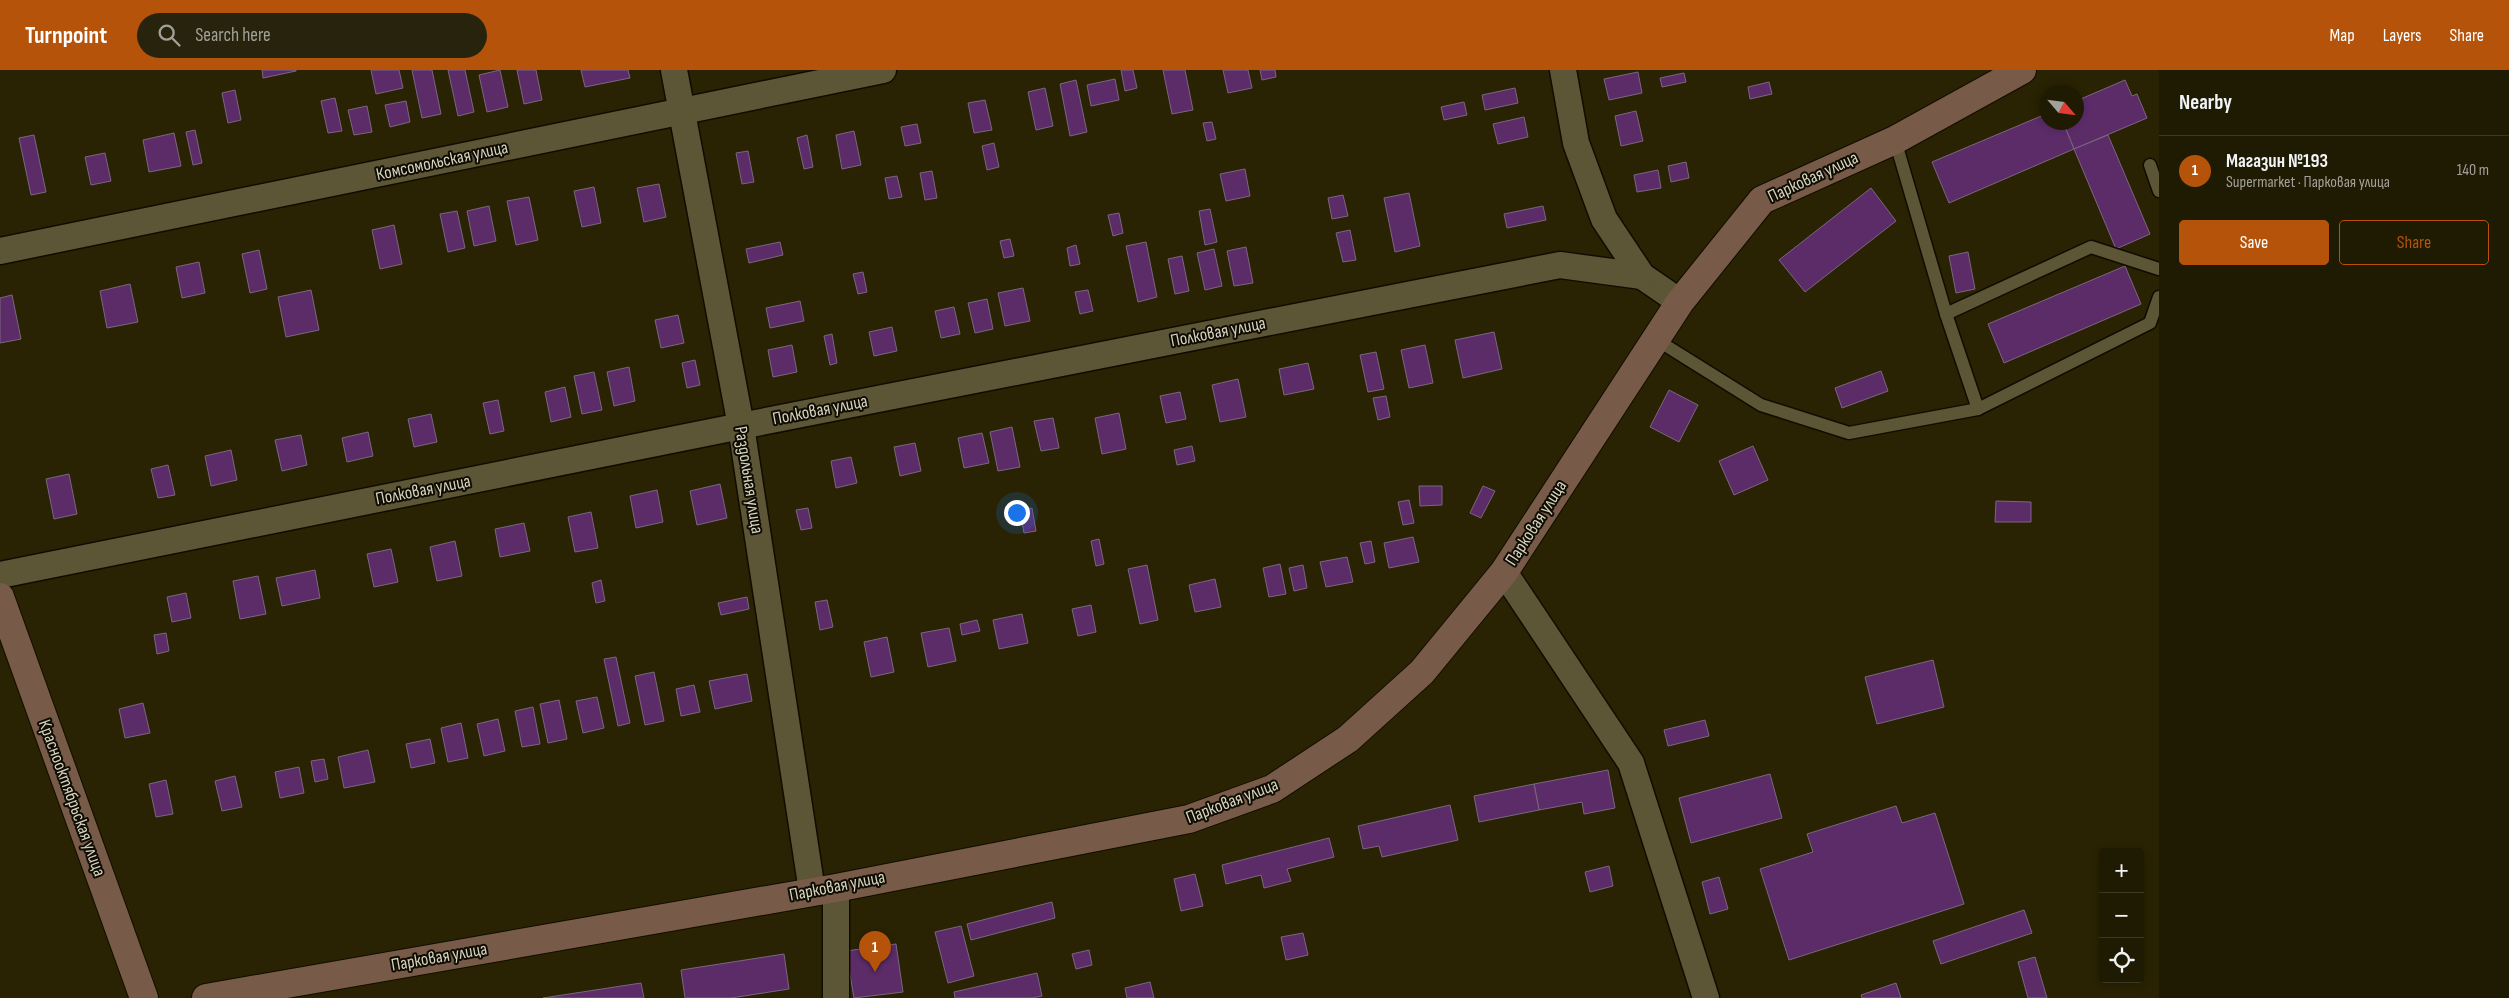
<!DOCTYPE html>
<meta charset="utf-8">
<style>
body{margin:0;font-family:"Sofia Sans Condensed",sans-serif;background:#27230c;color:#f1f3f6}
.controls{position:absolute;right:15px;bottom:15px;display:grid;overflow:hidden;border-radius:5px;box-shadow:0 2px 8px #0003}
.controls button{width:45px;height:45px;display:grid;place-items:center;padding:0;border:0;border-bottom:1px solid #3c3824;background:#1f1a02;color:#f1f3f6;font:25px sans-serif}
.compass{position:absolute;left:2039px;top:15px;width:45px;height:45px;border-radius:50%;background:#1f1a02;box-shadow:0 2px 8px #0003;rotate:118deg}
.you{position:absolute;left:1016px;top:442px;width:18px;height:18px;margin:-12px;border:4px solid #fff;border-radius:50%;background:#1a73e8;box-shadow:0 0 0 8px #1a73e833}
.badge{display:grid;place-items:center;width:32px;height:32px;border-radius:50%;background:#b45309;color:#fff;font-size:16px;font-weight:700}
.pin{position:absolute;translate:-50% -41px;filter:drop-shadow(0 1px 2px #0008)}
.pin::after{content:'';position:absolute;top:26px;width:18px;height:15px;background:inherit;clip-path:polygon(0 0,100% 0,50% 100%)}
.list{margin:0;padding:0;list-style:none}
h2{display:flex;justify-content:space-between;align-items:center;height:65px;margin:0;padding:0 20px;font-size:21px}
h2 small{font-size:16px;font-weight:400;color:#a1a199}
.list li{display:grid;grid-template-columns:32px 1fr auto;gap:15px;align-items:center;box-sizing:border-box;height:70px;padding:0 20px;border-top:1px solid #3c3824}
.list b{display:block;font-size:19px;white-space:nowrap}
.list p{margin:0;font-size:16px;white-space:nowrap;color:#a1a199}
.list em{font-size:16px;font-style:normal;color:#a1a199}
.actions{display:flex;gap:10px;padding:15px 20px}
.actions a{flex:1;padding:11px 0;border:1px solid #b45309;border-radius:5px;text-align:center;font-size:18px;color:#b45309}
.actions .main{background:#b45309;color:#fff}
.icon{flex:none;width:28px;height:28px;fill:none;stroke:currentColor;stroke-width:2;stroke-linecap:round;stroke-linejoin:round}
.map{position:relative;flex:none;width:2159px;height:928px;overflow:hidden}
header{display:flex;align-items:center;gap:30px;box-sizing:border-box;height:70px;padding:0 25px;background:#b45309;color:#fff}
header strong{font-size:24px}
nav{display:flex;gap:28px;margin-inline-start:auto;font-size:18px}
.search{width:350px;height:45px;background:#27230c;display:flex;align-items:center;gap:12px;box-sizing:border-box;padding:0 18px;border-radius:28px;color:#a1a199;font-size:19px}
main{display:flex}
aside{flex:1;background:#1f1a02}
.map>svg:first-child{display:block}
.building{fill:#5b2c68;stroke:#7b6680}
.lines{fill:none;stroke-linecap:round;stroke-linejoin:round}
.service-casing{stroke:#110c00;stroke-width:15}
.minor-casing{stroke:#110c00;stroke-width:29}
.secondary-casing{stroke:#110c00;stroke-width:30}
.service{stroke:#5c5536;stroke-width:12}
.minor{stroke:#5c5536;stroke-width:26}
.secondary{stroke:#775a48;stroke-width:28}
.labels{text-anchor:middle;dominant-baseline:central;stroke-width:4;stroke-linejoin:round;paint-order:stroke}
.street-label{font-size:18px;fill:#d5d2c0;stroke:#0f0c02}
</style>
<header>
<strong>Turnpoint</strong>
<div class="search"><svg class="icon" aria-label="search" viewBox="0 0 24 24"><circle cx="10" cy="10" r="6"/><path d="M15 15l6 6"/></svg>Search here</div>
<nav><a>Map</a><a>Layers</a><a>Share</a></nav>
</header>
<main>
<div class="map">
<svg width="2159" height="928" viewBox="0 0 2159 928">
<rect width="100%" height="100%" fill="#292303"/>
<!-- building -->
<g class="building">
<path d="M 262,0 L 296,0 L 296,1 L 263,8 Z"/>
<path d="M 371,0 L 399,0 L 403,18 L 376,24 Z"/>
<path d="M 412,0 L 432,0 L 441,44 L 422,48 Z"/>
<path d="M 448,0 L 465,0 L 474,42 L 458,46 Z"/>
<path d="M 500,0 L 508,37 L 487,42 L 479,5 Z"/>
<path d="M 517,0 L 536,0 L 542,30 L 524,34 Z"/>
<path d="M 581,0 L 628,0 L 630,8 L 585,17 Z"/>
<path d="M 1121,0 L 1133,0 L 1137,18 L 1125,21 Z"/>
<path d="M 1163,0 L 1185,0 L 1193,40 L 1172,44 Z"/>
<path d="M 1223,0 L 1248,0 L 1252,18 L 1228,23 Z"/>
<path d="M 1260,0 L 1275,0 L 1276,7 L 1262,10 Z"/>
<path d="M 1638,2 L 1642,23 L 1609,30 L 1604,9 Z"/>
<path d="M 1684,3 L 1686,12 L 1662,17 L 1660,8 Z"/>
<path d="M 1115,9 L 1119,30 L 1091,36 L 1087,15 Z"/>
<path d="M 1076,10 L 1087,62 L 1070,66 L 1060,14 Z"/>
<path d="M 2125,10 L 2132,26 L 2137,24 L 2147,48 L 2074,79 L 2063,52 L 2076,52 L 2076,31 Z"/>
<path d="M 1769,12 L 1772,24 L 1750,29 L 1748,17 Z"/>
<path d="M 1045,18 L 1053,56 L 1036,60 L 1028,22 Z"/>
<path d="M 1515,18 L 1518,33 L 1485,40 L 1482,25 Z"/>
<path d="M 235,20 L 241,50 L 228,53 L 222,23 Z"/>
<path d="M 335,28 L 342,61 L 328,63 L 321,31 Z"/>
<path d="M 985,30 L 992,60 L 974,63 L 968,33 Z"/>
<path d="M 406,31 L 410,52 L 390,57 L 385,35 Z"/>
<path d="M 1464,32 L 1467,45 L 1444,50 L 1441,37 Z"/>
<path d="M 367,36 L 372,62 L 354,65 L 348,40 Z"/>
<path d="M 1636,41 L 1643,71 L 1621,76 L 1615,46 Z"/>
<path d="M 2046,44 L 2046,52 L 2063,52 L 2074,79 L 1949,133 L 1932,92 Z"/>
<path d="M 1524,47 L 1528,67 L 1498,74 L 1493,54 Z"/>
<path d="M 1212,52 L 1216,69 L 1207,71 L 1203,53 Z"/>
<path d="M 917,54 L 921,73 L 905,76 L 901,57 Z"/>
<path d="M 195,60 L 202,93 L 193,95 L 186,62 Z"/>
<path d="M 854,61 L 861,95 L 842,99 L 836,65 Z"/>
<path d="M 174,63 L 181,96 L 149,102 L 143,70 Z"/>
<path d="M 34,65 L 46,122 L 31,125 L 19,68 Z"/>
<path d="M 807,65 L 813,97 L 804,99 L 797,68 Z"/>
<path d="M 2108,65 L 2150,164 L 2116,179 L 2074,79 Z"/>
<path d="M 994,73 L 999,97 L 987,100 L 982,76 Z"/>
<path d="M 748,81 L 754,112 L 742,114 L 736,83 Z"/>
<path d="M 105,83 L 111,111 L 91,115 L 85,87 Z"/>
<path d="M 1686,92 L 1689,108 L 1671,112 L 1668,96 Z"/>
<path d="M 1245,99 L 1250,126 L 1226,131 L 1220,104 Z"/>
<path d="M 1658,100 L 1661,118 L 1637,122 L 1634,105 Z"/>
<path d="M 932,101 L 937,128 L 925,130 L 920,103 Z"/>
<path d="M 897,106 L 902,127 L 889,129 L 885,108 Z"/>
<path d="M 659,114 L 666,147 L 644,152 L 637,118 Z"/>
<path d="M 594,117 L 601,153 L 582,157 L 574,121 Z"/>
<path d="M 1871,118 L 1896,151 L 1805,222 L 1779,190 Z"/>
<path d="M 1409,123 L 1420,176 L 1395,182 L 1384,128 Z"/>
<path d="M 1343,125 L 1348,146 L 1332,149 L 1328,128 Z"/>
<path d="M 529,127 L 538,170 L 516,175 L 507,131 Z"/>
<path d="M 489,136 L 496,171 L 474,176 L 467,141 Z"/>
<path d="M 1543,136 L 1546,150 L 1507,158 L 1504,144 Z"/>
<path d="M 1210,139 L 1217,172 L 1205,175 L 1199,141 Z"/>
<path d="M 457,141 L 465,178 L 448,182 L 440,144 Z"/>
<path d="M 1119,143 L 1123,163 L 1113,166 L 1108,145 Z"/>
<path d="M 394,155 L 402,194 L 380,199 L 372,160 Z"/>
<path d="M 1350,160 L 1356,190 L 1343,192 L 1336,163 Z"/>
<path d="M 1010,169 L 1014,186 L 1004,188 L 1000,171 Z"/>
<path d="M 780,172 L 783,185 L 749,193 L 746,179 Z"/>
<path d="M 1146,172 L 1157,227 L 1138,232 L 1126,176 Z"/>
<path d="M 1076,175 L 1080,194 L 1070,196 L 1067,178 Z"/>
<path d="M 1246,177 L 1253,213 L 1234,216 L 1227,181 Z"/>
<path d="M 1214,179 L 1222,216 L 1205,220 L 1197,183 Z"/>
<path d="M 259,180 L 267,219 L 250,223 L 242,184 Z"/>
<path d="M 1968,182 L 1975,219 L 1956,223 L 1949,186 Z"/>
<path d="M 1182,186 L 1189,221 L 1175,224 L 1168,189 Z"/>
<path d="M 199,192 L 205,223 L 182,228 L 176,197 Z"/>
<path d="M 2125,196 L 2141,234 L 2004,293 L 1988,254 Z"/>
<path d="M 863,202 L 867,222 L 858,224 L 853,204 Z"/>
<path d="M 130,214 L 138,252 L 107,258 L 100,221 Z"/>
<path d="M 1023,218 L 1030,251 L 1005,256 L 998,223 Z"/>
<path d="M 311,220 L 319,260 L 286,267 L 278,227 Z"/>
<path d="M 1088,220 L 1093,241 L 1080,244 L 1075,222 Z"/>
<path d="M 12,225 L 21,269 L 0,273 L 0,228 Z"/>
<path d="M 987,229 L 993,259 L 975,263 L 968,233 Z"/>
<path d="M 800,231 L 804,251 L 770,258 L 766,238 Z"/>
<path d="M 954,237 L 960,264 L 941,268 L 935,241 Z"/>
<path d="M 678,245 L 684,273 L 661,278 L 655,250 Z"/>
<path d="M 892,257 L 897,281 L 874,286 L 869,262 Z"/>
<path d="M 1494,262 L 1502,299 L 1463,308 L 1455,270 Z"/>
<path d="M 832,264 L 837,293 L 830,295 L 824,266 Z"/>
<path d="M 792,275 L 797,302 L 773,307 L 768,280 Z"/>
<path d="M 1425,275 L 1433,313 L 1409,318 L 1401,280 Z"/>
<path d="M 1376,282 L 1384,319 L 1368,322 L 1360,285 Z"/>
<path d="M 695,290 L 700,315 L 687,318 L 682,293 Z"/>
<path d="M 1308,293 L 1314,319 L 1284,325 L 1279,299 Z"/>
<path d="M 629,297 L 635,331 L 614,336 L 607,302 Z"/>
<path d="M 1881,301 L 1888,321 L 1842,338 L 1835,318 Z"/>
<path d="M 594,302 L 602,340 L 582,344 L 574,306 Z"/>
<path d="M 1238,309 L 1246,347 L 1220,352 L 1212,315 Z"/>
<path d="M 565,317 L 571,347 L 551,352 L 545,322 Z"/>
<path d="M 1669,320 L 1698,335 L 1679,372 L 1650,357 Z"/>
<path d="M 1180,322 L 1186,349 L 1166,353 L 1160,326 Z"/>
<path d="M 1386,326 L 1390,347 L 1378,350 L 1373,328 Z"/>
<path d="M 498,330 L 504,361 L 490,364 L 483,333 Z"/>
<path d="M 1119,343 L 1126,379 L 1102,384 L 1095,348 Z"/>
<path d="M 431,344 L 437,372 L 414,377 L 408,349 Z"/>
<path d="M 1053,348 L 1059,378 L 1041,381 L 1034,351 Z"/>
<path d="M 1012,357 L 1020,397 L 998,401 L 990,362 Z"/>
<path d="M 368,362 L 373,386 L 347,392 L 342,368 Z"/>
<path d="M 982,363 L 989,393 L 964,398 L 958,368 Z"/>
<path d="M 301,365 L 307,395 L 282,401 L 275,370 Z"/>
<path d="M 915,373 L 921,401 L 900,406 L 894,377 Z"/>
<path d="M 1192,376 L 1195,391 L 1177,395 L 1174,380 Z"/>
<path d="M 1753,376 L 1768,410 L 1734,425 L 1719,391 Z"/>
<path d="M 231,380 L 237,410 L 211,416 L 205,386 Z"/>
<path d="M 851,387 L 857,413 L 836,418 L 831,391 Z"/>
<path d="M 168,395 L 175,425 L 158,428 L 151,399 Z"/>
<path d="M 69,404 L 77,444 L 54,449 L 46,409 Z"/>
<path d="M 720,414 L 727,448 L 697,455 L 690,421 Z"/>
<path d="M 1419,416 L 1442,416 L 1442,435 L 1420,436 Z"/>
<path d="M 1483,416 L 1495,421 L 1481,448 L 1470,443 Z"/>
<path d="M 657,420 L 663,452 L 636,458 L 630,426 Z"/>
<path d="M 1409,430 L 1414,453 L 1403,455 L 1398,432 Z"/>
<path d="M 1996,431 L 2031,432 L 2031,452 L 1995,452 Z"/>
<path d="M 808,438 L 812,458 L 801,460 L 796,440 Z"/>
<path d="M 1032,438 L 1036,461 L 1024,463 L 1020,441 Z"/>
<path d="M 591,442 L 598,478 L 575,482 L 568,447 Z"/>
<path d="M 524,453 L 530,481 L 500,487 L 495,459 Z"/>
<path d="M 1413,467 L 1419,492 L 1389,498 L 1384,473 Z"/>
<path d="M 1099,469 L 1104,494 L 1096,496 L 1091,471 Z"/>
<path d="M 455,471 L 462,506 L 437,511 L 430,477 Z"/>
<path d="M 1371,471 L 1375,492 L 1365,494 L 1360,473 Z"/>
<path d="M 391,479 L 398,512 L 374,517 L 367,484 Z"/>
<path d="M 1347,487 L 1353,512 L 1326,517 L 1320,492 Z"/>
<path d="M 1280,494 L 1286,524 L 1269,527 L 1263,498 Z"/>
<path d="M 1147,495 L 1158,550 L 1140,554 L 1128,499 Z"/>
<path d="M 1303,495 L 1307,518 L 1294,521 L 1289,498 Z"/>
<path d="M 315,500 L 320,528 L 282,536 L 276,508 Z"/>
<path d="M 258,506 L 266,544 L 240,549 L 233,511 Z"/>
<path d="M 1215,509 L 1221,537 L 1195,542 L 1189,515 Z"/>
<path d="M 601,510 L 605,531 L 596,533 L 592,513 Z"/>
<path d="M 186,523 L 191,548 L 172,552 L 167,527 Z"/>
<path d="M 747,527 L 749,539 L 721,545 L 718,533 Z"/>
<path d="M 827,530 L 833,557 L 820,560 L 815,532 Z"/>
<path d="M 1091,535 L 1096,562 L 1078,566 L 1072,539 Z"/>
<path d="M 1022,544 L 1028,573 L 999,579 L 993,550 Z"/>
<path d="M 977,550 L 980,561 L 962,565 L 960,554 Z"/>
<path d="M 949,558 L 956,591 L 928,597 L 921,563 Z"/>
<path d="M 166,563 L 169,581 L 157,584 L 154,565 Z"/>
<path d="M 887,567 L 894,602 L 871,607 L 864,572 Z"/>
<path d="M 616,587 L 630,653 L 618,656 L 604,589 Z"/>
<path d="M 1933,590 L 1944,637 L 1877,654 L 1865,607 Z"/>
<path d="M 654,602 L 664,651 L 645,655 L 635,606 Z"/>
<path d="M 747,604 L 752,631 L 715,639 L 709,611 Z"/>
<path d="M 694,615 L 700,642 L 681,646 L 676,619 Z"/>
<path d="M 597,627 L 604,658 L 583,663 L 576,631 Z"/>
<path d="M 559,630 L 567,669 L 548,673 L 540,634 Z"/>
<path d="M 143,633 L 150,663 L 125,668 L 119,639 Z"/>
<path d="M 533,637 L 540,674 L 522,677 L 515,641 Z"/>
<path d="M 498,649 L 505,681 L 484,686 L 477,654 Z"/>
<path d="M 1705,650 L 1709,666 L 1668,676 L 1664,660 Z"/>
<path d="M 461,653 L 468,688 L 448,692 L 441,658 Z"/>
<path d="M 430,669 L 435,693 L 411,698 L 406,674 Z"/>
<path d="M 368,680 L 375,712 L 344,718 L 338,687 Z"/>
<path d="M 324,689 L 328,709 L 315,712 L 311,691 Z"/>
<path d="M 299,697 L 304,723 L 280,728 L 275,702 Z"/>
<path d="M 1608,700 L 1615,738 L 1584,744 L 1582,732 L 1539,740 L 1534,714 Z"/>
<path d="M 1770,704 L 1782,748 L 1691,773 L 1679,728 Z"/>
<path d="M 235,706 L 242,737 L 222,741 L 215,711 Z"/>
<path d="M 166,710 L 173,744 L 156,747 L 149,714 Z"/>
<path d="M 1534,714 L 1539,740 L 1479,752 L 1474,726 Z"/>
<path d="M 1450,735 L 1458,770 L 1382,787 L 1379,776 L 1363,779 L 1358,756 Z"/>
<path d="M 1896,736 L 1902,753 L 1935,743 L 1964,834 L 1789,890 L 1760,799 L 1813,782 L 1807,764 Z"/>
<path d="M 1329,768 L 1334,787 L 1287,799 L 1291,811 L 1264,818 L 1261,805 L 1226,814 L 1222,795 Z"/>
<path d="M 1609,796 L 1613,816 L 1590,822 L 1585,802 Z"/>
<path d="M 1195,804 L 1203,836 L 1181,841 L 1174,809 Z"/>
<path d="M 1719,807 L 1728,839 L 1710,844 L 1702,812 Z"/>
<path d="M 1052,832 L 1055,848 L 971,870 L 967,854 Z"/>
<path d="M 2024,840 L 2032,863 L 1941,894 L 1933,871 Z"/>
<path d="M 961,856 L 974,906 L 948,913 L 935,862 Z"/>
<path d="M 1303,863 L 1308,885 L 1286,890 L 1281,867 Z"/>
<path d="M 896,874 L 903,922 L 854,928 L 846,881 Z"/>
<path d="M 1089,880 L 1092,895 L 1076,899 L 1072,884 Z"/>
<path d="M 784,884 L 789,919 L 731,928 L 685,928 L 681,900 Z"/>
<path d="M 2035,887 L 2047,928 L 2028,928 L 2018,892 Z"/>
<path d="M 1037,903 L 1042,926 L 1032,928 L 955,928 L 954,922 Z"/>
<path d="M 1150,912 L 1154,928 L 1127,928 L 1125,918 Z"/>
<path d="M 641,913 L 644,928 L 543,928 Z"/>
<path d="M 1896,913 L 1901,928 L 1862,928 L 1861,925 Z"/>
</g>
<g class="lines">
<defs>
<g id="service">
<path d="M 1895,70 L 1946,244 L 1978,339"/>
<path d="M 2150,95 L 2159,121"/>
<path d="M 1946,244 L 2091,177 L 2159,199"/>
<path d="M 1657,270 L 1761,335 L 1849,363 L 1978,339 L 2150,253 L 2159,227"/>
</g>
<g id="minor">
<path d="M 674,0 L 741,356 L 812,821"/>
<path d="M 1563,0 L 1576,73 L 1604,149 L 1642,206 L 1680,232"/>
<path d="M 0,181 L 883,0"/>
<path d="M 1504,502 L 1631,693 L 1706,928"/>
<path d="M 0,505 L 741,356 L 1560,195 L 1642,206"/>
<path d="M 836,818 L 836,928"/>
</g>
<g id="secondary">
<path d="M 0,527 L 144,928"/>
<path d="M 206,928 L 836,818 L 1189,749 L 1272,719 L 1348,669 L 1422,602 L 1504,502 L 1680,232 L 1762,130 L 1895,70 L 2022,0"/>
</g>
</defs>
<!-- service casing -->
<use href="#service" class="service-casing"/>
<!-- minor casing -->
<use href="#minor" class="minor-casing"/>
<!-- secondary casing -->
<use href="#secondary" class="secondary-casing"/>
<!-- service -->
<use href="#service" class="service"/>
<!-- minor -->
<use href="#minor" class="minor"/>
<!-- secondary -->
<use href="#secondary" class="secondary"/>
</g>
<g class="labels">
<!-- street labels -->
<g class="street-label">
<text transform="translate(442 91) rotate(-12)">Комсомольская улица</text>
<text transform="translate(1813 107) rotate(-25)">Парковая улица</text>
<text transform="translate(1218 262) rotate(-11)">Полковая улица</text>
<text transform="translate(820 340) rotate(-11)">Полковая улица</text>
<text transform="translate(749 410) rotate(81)">Раздольная улица</text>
<text transform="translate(423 420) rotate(-11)">Полковая улица</text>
<text transform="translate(1536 453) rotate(-57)">Парковая улица</text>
<text transform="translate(72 728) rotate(70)">Краснооктябрьская улица</text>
<text transform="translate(1232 731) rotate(-21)">Парковая улица</text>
<text transform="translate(837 816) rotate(-11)">Парковая улица</text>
<text transform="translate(439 887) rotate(-10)">Парковая улица</text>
</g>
</g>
</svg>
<div class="controls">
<button>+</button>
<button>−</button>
<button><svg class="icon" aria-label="locate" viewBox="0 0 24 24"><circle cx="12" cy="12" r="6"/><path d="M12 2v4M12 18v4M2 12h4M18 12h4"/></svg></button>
</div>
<svg class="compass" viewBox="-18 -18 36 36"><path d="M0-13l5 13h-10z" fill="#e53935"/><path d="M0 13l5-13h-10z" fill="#a1a199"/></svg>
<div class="you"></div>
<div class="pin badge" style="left:875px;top:902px">1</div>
</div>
<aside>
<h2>Nearby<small></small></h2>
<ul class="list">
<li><span class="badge">1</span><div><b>Магазин №193</b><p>Supermarket · Парковая улица</p></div><em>140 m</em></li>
</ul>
<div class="actions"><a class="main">Save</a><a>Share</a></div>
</aside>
</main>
